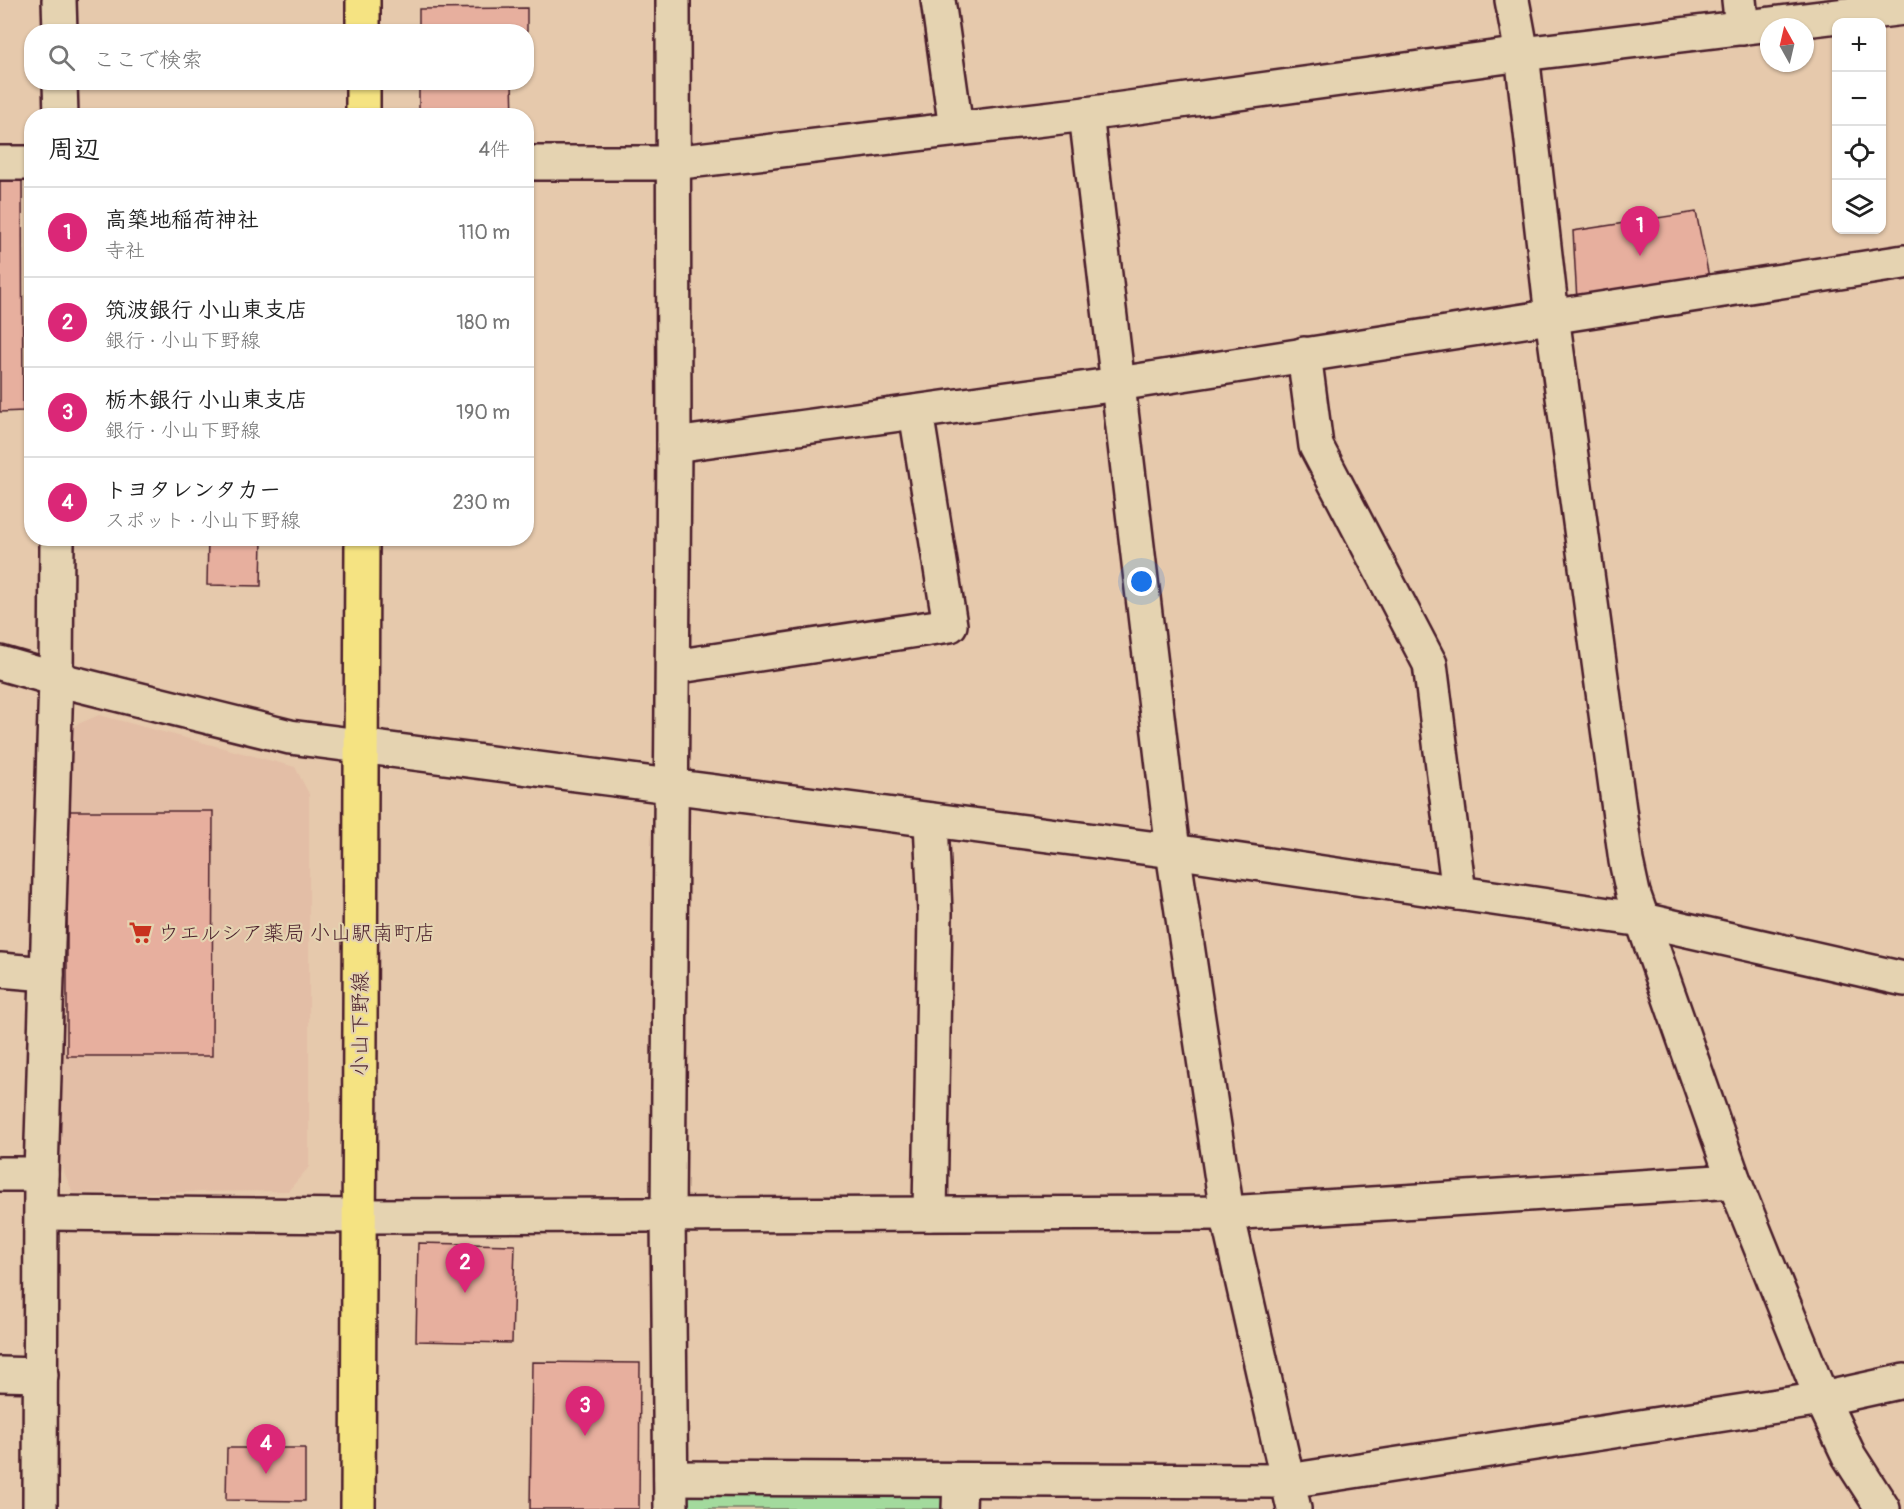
<!DOCTYPE html>
<html lang="ja">
<meta charset="utf-8">
<style>
body{margin:0;font-family:Pangolin,"Klee One",sans-serif;background:#f2f2f2;color:#222}
.controls{position:absolute;right:18px;top:18px;display:grid;overflow:hidden;border-radius:12px;box-shadow:0 2px 4px #0004}
.controls button{width:54px;height:54px;display:grid;place-items:center;padding:0;border:0;border-bottom:2px solid #e0e0e0;background:#fff;color:#222;font:30px sans-serif}
.compass{position:absolute;left:1760px;top:18px;width:54px;height:54px;border-radius:50%;background:#fff;box-shadow:0 2px 4px #0004;rotate:352deg}
.you{position:absolute;left:1142px;top:582px;width:21px;height:21px;margin:-15px;border:4px solid #fff;border-radius:50%;background:#1a73e8;box-shadow:0 0 0 9px #1a73e833}
.badge{display:grid;place-items:center;width:39px;height:39px;border-radius:50%;background:#db2777;color:#fff;font-size:20px;font-weight:700}
.pin{position:absolute;translate:-50% -50px;filter:drop-shadow(0 2px 3px #0008)}
.pin::after{content:'';position:absolute;top:32px;width:21px;height:18px;background:inherit;clip-path:polygon(0 0,100% 0,50% 100%)}
.list{margin:0;padding:0;list-style:none}
h2{display:flex;justify-content:space-between;align-items:center;height:78px;margin:0;padding:0 24px;font-size:26px}
h2 small{font-size:20px;font-weight:400;color:#767676}
.list li{display:grid;grid-template-columns:39px 1fr auto;gap:18px;align-items:center;box-sizing:border-box;height:90px;padding:0 24px;border-top:2px solid #e0e0e0}
.list b{display:block;font-size:22px;white-space:nowrap}
.list p{margin:0;font-size:20px;white-space:nowrap;color:#767676}
.list em{font-size:20px;font-style:normal;color:#767676}
.icon{flex:none;width:33px;height:33px;fill:none;stroke:currentColor;stroke-width:2;stroke-linecap:round;stroke-linejoin:round}
.map{position:relative;flex:none;width:1904px;height:1509px;overflow:hidden}
.search{position:absolute;background:#fff;box-shadow:0 2px 4px #0004;left:24px;top:24px;width:510px;height:66px;display:flex;align-items:center;gap:15px;box-sizing:border-box;padding:0 21px;border-radius:24px;color:#767676;font-size:22px}
.panel{position:absolute;background:#fff;box-shadow:0 2px 4px #0004;left:24px;top:108px;width:510px;height:438px;border-radius:24px}
.map>svg:first-child{display:block}
.built{fill:#e3bea6}
.green{fill:#a3da9d;stroke:#767c64;stroke-width:1.5}
.building{fill:#e7af9e;stroke:#4a1f2b;stroke-width:1.5}
.lines{fill:none;stroke-linecap:round;stroke-linejoin:round}
.minor-casing{stroke:#4a1f2b;stroke-width:38}
.major-casing{stroke:#4a1f2b;stroke-width:38}
.minor{stroke:#e5d3b1;stroke-width:33}
.major{stroke:#f5e382;stroke-width:33}
.labels{text-anchor:middle;dominant-baseline:central;stroke-width:4.5;stroke-linejoin:round;paint-order:stroke}
.poi-label{font-size:21px;fill:#4a1f2b;stroke:#e5d3b1;text-anchor:start}
.street-label{font-size:21px;fill:#4a1f2b;stroke:#e5d3b1}
</style>
<div class="map">
<svg width="1904" height="1509" viewBox="0 0 1904 1509">
<rect width="100%" height="100%" fill="#e6c9ac"/>
<filter id="ink" filterUnits="userSpaceOnUse"><feTurbulence type="fractalNoise" baseFrequency=".0167" numOctaves="2"/><feDisplacementMap in="SourceGraphic" scale="12" xChannelSelector="R" yChannelSelector="G"/><feConvolveMatrix kernelMatrix="1 2 1 2 8 2 1 2 1" color-interpolation-filters="sRGB"/></filter>
<g filter="url(#ink)">
<!-- built -->
<path class="built" d="M 99,715 L 295,767 L 309,794 L 309,1167 L 288,1191 L 73,1193 L 61,1165 L 64,730 Z"/>
<!-- green -->
<path class="green" d="M 677,1485 L 953,1486 L 953,1509 L 677,1509 Z"/>
<!-- building -->
<g class="building">
<path d="M 527,8 L 527,51 L 526,32 L 419,32 L 419,9 Z"/>
<path d="M 419,82 L 512,82 L 513,116 L 419,116 Z"/>
<path d="M 0,178 L 22,179 L 23,411 L 0,412 Z"/>
<path d="M 1696,212 L 1710,282 L 1577,301 L 1573,231 Z"/>
<path d="M 208,538 L 262,538 L 261,586 L 207,585 Z"/>
<path d="M 67,811 L 213,811 L 212,1056 L 67,1056 Z"/>
<path d="M 418,1243 L 515,1245 L 512,1343 L 416,1341 Z"/>
<path d="M 532,1362 L 640,1363 L 639,1509 L 530,1509 Z"/>
<path d="M 227,1448 L 305,1448 L 305,1501 L 226,1500 Z"/>
</g>
<g class="lines">
<defs>
<g id="minor">
<path d="M 59,0 L 60,32"/>
<path d="M 938,0 L 956,129"/>
<path d="M 1512,0 L 1522,54 L 1552,316 L 1626,861 L 1633,893 L 1734,1181 L 1822,1399 L 1849,1456 L 1883,1509"/>
<path d="M 1739,0 L 1742,28"/>
<path d="M 60,82 L 61,116"/>
<path d="M 1086,114 L 1173,851 L 1227,1213 L 1294,1509"/>
<path d="M 0,163 L 32,163"/>
<path d="M 526,163 L 672,163 L 1086,114 L 1522,54 L 1904,8"/>
<path d="M 1304,354 L 1316,446 L 1430,664 L 1459,893"/>
<path d="M 674,445 L 1118,384 L 1904,262"/>
<path d="M 0,663 L 56,679 L 290,737 L 1173,851 L 1643,920 L 1904,979"/>
<path d="M 673,667 L 950,625 L 916,412"/>
<path d="M 0,970 L 47,974"/>
<path d="M 0,1174 L 41,1174"/>
<path d="M 42,1213 L 359,1216 L 1227,1213 L 1734,1181"/>
<path d="M 930,1214 L 935,913 L 931,820"/>
<path d="M 0,1374 L 41,1375"/>
<path d="M 671,1478 L 1288,1481 L 1822,1399 L 1904,1381"/>
<path d="M 40,1509 L 41,1174 L 56,679 L 57,538"/>
<path d="M 671,1509 L 668,1215 L 674,445 L 673,0"/>
<path d="M 959,1509 L 960,1480"/>
</g>
<g id="major">
<path d="M 363,32 L 363,0"/>
<path d="M 363,116 L 363,82"/>
<path d="M 358,1509 L 362,538"/>
</g>
</defs>
<!-- minor casing -->
<use href="#minor" class="minor-casing"/>
<!-- major casing -->
<use href="#major" class="major-casing"/>
<!-- minor -->
<use href="#minor" class="minor"/>
<!-- major -->
<use href="#major" class="major"/>
</g>
</g>
<!-- icons -->
<defs>
<symbol id="supermarket-bare" viewBox="-9 -9 18 18"><path d="M-6-5.5h2.5l.6 2H6L4.5 2H-2.5L-4.4-4H-6ZM-1.5 3.2a1.3 1.3 0 1 0 .1 0ZM3 3.2a1.3 1.3 0 1 0 .1 0Z" fill="#c8321e" stroke="#e5d3b1" stroke-width="2.5" paint-order="stroke"/></symbol>
</defs>
<g fill-rule="evenodd">
<use href="#supermarket-bare" x="124" y="916" width="33" height="33"/>
</g>
<g class="labels">
<!-- poi labels -->
<g class="poi-label">
<text x="158" y="933">ウエルシア薬局 小山駅南町店</text>
</g>
<!-- street labels -->
<g class="street-label">
<text transform="translate(360 1024) rotate(-90)">小山下野線</text>
</g>
</g>
</svg>
<div class="controls">
<button>+</button>
<button>−</button>
<button><svg class="icon" aria-label="locate" viewBox="0 0 24 24"><circle cx="12" cy="12" r="6"/><path d="M12 2v4M12 18v4M2 12h4M18 12h4"/></svg></button>
<button><svg class="icon" aria-label="layers" viewBox="0 0 24 24"><path d="M12 4l9 5-9 5-9-5zM3 14l9 5 9-5"/></svg></button>
</div>
<svg class="compass" viewBox="-18 -18 36 36"><path d="M0-13l5 13h-10z" fill="#e53935"/><path d="M0 13l5-13h-10z" fill="#767676"/></svg>
<div class="you"></div>
<div class="pin badge" style="left:1640px;top:256px">1</div>
<div class="pin badge" style="left:465px;top:1293px">2</div>
<div class="pin badge" style="left:585px;top:1436px">3</div>
<div class="pin badge" style="left:266px;top:1474px">4</div>
<div class="search"><svg class="icon" aria-label="search" viewBox="0 0 24 24"><circle cx="10" cy="10" r="6"/><path d="M15 15l6 6"/></svg>ここで検索</div>
<section class="panel">
<h2>周辺<small>4件</small></h2>
<ul class="list">
<li><span class="badge">1</span><div><b>高築地稲荷神社</b><p>寺社</p></div><em>110 m</em></li>
<li><span class="badge">2</span><div><b>筑波銀行 小山東支店</b><p>銀行 · 小山下野線</p></div><em>180 m</em></li>
<li><span class="badge">3</span><div><b>栃木銀行 小山東支店</b><p>銀行 · 小山下野線</p></div><em>190 m</em></li>
<li><span class="badge">4</span><div><b>トヨタレンタカー</b><p>スポット · 小山下野線</p></div><em>230 m</em></li>
</ul>
</section>
</div>
